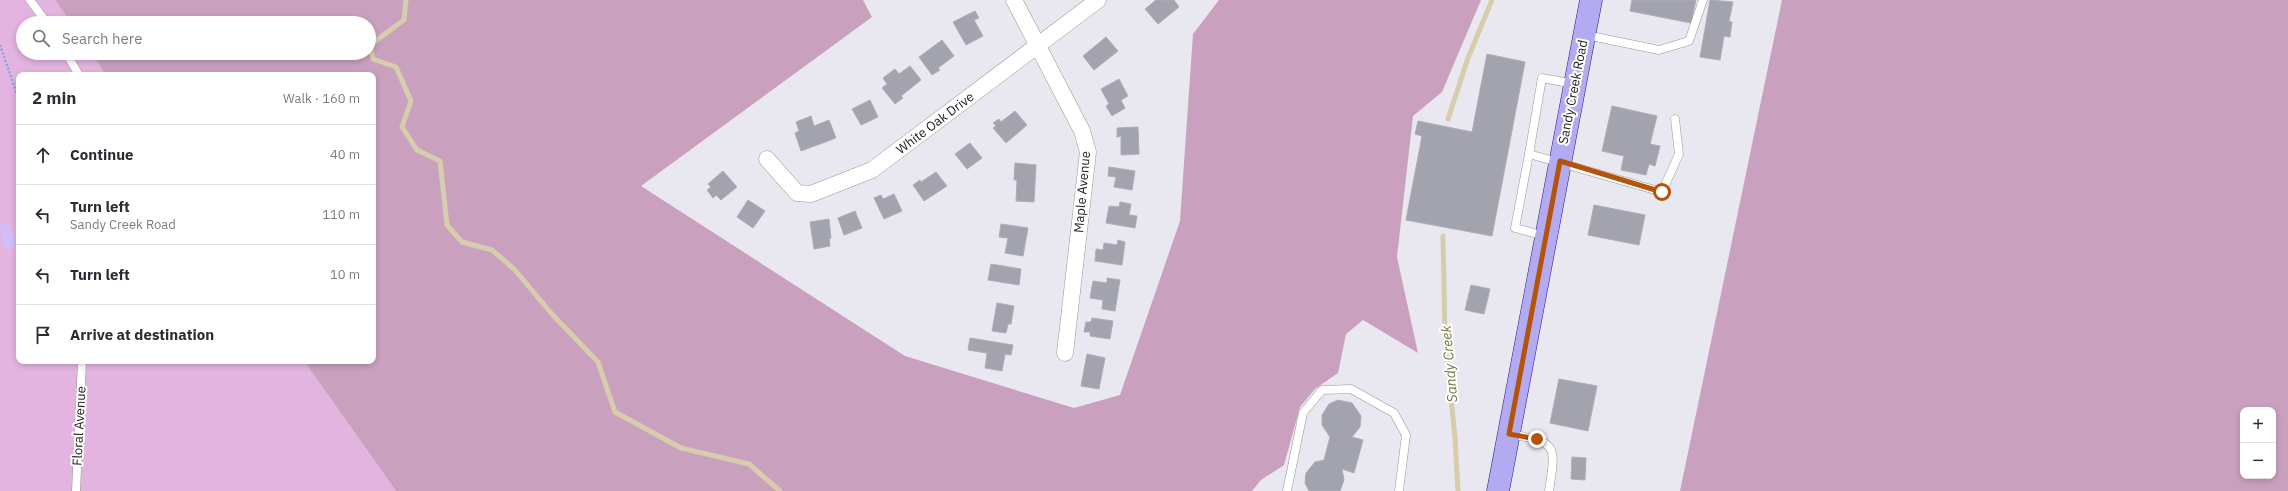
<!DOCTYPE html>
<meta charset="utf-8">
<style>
body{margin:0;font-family:"IBM Plex Sans",sans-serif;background:#f2f2f3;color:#2b2b33}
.controls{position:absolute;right:12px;bottom:12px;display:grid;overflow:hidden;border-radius:8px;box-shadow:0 2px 6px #0003}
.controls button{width:36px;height:36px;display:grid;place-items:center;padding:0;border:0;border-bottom:1px solid #e1e1e2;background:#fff;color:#2b2b33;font:20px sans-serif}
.stop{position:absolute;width:12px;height:12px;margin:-9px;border:3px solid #b45309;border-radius:50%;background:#fff}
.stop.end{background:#b45309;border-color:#fff;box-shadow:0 1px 4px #0008}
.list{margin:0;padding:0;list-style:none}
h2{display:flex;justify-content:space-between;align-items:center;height:52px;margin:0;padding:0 16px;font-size:17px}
h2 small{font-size:13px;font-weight:400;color:#7c7c81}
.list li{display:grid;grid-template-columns:26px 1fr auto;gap:12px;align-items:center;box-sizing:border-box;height:60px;padding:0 16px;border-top:1px solid #e1e1e2}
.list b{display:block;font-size:15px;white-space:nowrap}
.list p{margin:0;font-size:13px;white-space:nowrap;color:#7c7c81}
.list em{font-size:13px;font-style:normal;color:#7c7c81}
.icon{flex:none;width:22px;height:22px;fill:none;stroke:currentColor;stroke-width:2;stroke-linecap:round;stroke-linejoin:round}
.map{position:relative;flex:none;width:2288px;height:491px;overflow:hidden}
.search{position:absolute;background:#fff;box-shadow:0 2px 6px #0003;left:16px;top:16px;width:360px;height:44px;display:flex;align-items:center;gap:10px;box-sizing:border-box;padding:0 14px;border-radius:22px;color:#7c7c81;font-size:15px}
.panel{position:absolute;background:#fff;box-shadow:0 2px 6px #0003;left:16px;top:72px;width:360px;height:292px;border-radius:8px}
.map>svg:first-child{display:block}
.grass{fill:#e3b4e0}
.forest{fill:#c9a1bf;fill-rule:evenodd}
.sand{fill:#d1bef6}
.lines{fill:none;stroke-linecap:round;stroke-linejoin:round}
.stream{stroke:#d7cdad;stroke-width:5}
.building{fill:#a3a3ad;stroke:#abacbf}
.lane-casing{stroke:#979797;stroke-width:9}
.street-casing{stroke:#979797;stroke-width:17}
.primary-casing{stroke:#2c1388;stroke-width:23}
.path{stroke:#7fa4e9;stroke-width:2.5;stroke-dasharray:2 2;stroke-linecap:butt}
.lane{stroke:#fff;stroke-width:8}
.street{stroke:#fff;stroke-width:16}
.primary{stroke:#b3abf1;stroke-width:22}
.route{stroke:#b45309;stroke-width:5}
.labels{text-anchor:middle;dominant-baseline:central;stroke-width:4;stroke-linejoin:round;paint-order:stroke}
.street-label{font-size:13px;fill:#202020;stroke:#fff}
.water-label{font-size:14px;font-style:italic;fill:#757842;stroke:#fff}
</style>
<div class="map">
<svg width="2288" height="491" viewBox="0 0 2288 491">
<rect width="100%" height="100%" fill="#e9e7ef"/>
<!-- grass -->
<path class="grass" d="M 0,0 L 55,0 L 71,23 L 23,23 L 23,53 L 91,53 L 106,75 L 19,75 L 19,361 L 304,361 L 396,491 L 0,491 Z"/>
<!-- forest -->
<g class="forest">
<path d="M 55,0 L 863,0 L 872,17 L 641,186 L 905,356 L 1074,408 L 1120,395 L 1180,221 L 1193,34 L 1219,0 L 1481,0 L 1442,92 L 1413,116 L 1397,257 L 1418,353 L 1363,320 L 1346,334 L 1338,373 L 1315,389 L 1300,407 L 1284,465 L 1261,480 L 1252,491 L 396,491 L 304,361 L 373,361 L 373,75 L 106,75 L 91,53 L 369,53 L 369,23 L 71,23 Z"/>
<path d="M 1782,0 L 2288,0 L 2288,491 L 1680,491 ZM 2243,410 L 2273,410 L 2273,476 L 2243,476 Z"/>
</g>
<!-- sand -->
<path class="sand" d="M 0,221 C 11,223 16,237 15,247 L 10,250 L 2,244 Z"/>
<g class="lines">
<!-- stream -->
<g class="stream">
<path d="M 406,0 L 404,20 L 370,45 L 373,59 L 396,67 L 411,101 L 402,127 L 417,150 L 440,161 L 447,225 L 462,242 L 492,250 L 515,270 L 551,313 L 598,362 L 615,412 L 681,448 L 749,464 L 780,491"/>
<path d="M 1448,119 L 1468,58 L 1492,0"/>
<path d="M 1443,236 L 1445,337 L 1455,438 L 1458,491"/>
</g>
</g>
<!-- building -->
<g class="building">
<path d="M 1156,0 L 1174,0 L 1179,7 L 1158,24 L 1145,9 Z"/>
<path d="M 1632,0 L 1696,0 L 1691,23 L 1630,11 Z"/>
<path d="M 1710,0 L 1733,2 L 1729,21 L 1732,22 L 1730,37 L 1724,36 L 1720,60 L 1700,57 Z"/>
<path d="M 975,11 L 979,18 L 974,20 L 983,36 L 966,45 L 953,22 Z"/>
<path d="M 1106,37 L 1118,51 L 1094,70 L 1083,56 Z"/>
<path d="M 942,40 L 954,56 L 938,68 L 940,70 L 932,75 L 919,57 Z"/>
<path d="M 1487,54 L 1525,62 L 1492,236 L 1406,220 L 1422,136 L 1415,134 L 1418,121 L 1472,132 Z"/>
<path d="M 910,66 L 921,80 L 901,96 L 903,98 L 895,104 L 882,88 L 887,84 L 883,78 L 895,69 L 899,74 Z"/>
<path d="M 1119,79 L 1128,96 L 1121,100 L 1125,108 L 1112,116 L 1106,106 L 1109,104 L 1101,89 Z"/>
<path d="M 870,100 L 878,117 L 861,125 L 852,109 Z"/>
<path d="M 1612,106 L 1657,116 L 1650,144 L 1660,146 L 1655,166 L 1649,164 L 1646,175 L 1621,170 L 1624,156 L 1602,151 Z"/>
<path d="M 1015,111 L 1027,125 L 1006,143 L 993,128 L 996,126 L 993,123 L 999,119 L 1001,122 Z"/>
<path d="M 811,116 L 814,126 L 829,120 L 836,138 L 801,151 L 795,133 L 799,131 L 796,122 Z"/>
<path d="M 1138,127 L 1139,154 L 1121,155 L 1121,136 L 1117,137 L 1117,128 Z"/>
<path d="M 970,143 L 982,158 L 967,169 L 955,154 Z"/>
<path d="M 1015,163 L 1036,165 L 1034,202 L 1016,201 L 1017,180 L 1014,180 Z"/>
<path d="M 1109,167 L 1135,171 L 1132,190 L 1114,187 L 1116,177 L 1108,176 Z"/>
<path d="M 723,171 L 737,187 L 721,200 L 716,195 L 713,198 L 707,190 L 711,187 L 708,184 Z"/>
<path d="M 936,172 L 947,186 L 924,201 L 913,185 L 920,180 L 921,182 Z"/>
<path d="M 894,194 L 902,211 L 884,219 L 874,198 L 881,195 L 883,199 Z"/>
<path d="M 748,200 L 765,211 L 753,228 L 737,217 Z"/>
<path d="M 1120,202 L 1131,204 L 1129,215 L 1137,216 L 1135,228 L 1106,223 L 1109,206 L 1119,207 Z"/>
<path d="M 1594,205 L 1645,215 L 1639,245 L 1588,235 Z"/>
<path d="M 855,211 L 862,228 L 844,235 L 838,218 Z"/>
<path d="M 829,219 L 831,238 L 829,239 L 830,246 L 814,249 L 810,222 Z"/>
<path d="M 1001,224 L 1028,228 L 1023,256 L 1005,253 L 1008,238 L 999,237 Z"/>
<path d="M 1118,240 L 1125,242 L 1122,265 L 1095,261 L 1096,249 L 1103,250 L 1104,243 L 1117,245 Z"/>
<path d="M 991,264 L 1021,269 L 1019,285 L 988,280 Z"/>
<path d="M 1107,278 L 1120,280 L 1115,311 L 1102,309 L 1103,300 L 1090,298 L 1093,281 L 1107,283 Z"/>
<path d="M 1471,285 L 1490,289 L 1484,314 L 1465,310 Z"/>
<path d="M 997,303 L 1014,306 L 1011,324 L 1008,324 L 1006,333 L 992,331 Z"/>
<path d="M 1092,318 L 1113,321 L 1110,339 L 1090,336 L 1090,332 L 1084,332 L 1086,322 L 1091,322 Z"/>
<path d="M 970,338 L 1013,345 L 1011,355 L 1005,354 L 1002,371 L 985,368 L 987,353 L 968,350 Z"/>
<path d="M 1087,354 L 1105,358 L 1099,389 L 1081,386 Z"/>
<path d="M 1559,379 L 1597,386 L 1588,431 L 1550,423 Z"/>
<path d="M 1338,400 L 1352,403 L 1361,416 L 1360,427 L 1352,437 L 1363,440 L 1354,473 L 1342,469 L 1344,480 L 1340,491 L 1309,491 L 1305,483 L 1306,473 L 1315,462 L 1324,460 L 1330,437 L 1322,425 L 1322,415 L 1329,404 Z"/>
<path d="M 1572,457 L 1586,458 L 1585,480 L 1571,479 Z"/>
</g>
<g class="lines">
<defs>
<g id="lane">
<path d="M 30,0 L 47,23"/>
<path d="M 1586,35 L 1659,50 L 1689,41 L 1703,0"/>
<path d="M 66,53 L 79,75"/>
<path d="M 1574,84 L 1542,78 L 1529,154 L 1662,192 L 1679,154 L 1675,119"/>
<path d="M 1529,154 L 1515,228 L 1545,236"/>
<path d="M 1510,434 C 1558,443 1556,444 1549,491"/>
<path d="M 76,491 L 82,361"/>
<path d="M 1287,491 L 1303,413 L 1322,390 L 1351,389 L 1394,413 L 1406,435 L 1399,491"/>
</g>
<g id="street">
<path d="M 1014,0 L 1082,131 L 1088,152 L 1065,353"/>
<path d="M 767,159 L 797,193 L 811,194 L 872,170 L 1098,0"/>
</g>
<path id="primary" d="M 1498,491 L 1591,0"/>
</defs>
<!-- lane casing -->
<use href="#lane" class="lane-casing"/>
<!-- street casing -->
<use href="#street" class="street-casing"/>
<!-- primary casing -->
<use href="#primary" class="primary-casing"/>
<!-- path -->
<path class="path" d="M 0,45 L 19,100"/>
<!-- lane -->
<use href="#lane" class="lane"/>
<!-- street -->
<use href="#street" class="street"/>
<!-- primary -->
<use href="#primary" class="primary"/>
</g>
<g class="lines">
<!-- route -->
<path class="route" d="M 1537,439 L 1509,434 L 1560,161 L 1662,192"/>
</g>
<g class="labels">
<!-- street labels -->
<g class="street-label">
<text transform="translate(1573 92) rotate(-79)">Sandy Creek Road</text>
<text transform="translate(935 123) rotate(-37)">White Oak Drive</text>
<text transform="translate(1082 192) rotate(-85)">Maple Avenue</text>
<text transform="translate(79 426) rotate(-87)">Floral Avenue</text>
</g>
<!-- water labels -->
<g class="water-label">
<text transform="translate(1449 364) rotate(-95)">Sandy Creek</text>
</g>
</g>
</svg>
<div class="controls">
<button>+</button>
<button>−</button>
</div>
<div class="stop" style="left:1662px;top:192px"></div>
<div class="stop end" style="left:1537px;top:439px"></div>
<div class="search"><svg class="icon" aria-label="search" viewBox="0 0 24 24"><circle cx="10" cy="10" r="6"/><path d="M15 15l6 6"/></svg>Search here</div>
<section class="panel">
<h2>2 min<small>Walk · 160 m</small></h2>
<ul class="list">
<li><svg class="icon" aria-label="ahead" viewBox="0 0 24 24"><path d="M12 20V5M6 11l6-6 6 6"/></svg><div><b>Continue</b></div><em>40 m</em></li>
<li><svg class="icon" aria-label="left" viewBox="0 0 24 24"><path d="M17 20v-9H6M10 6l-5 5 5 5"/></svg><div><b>Turn left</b><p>Sandy Creek Road</p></div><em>110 m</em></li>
<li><svg class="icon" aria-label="left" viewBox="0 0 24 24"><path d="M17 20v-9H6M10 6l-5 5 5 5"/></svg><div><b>Turn left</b></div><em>10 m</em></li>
<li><svg class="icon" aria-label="arrive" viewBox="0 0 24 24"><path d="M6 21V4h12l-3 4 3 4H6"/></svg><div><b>Arrive at destination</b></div></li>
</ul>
</section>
</div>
